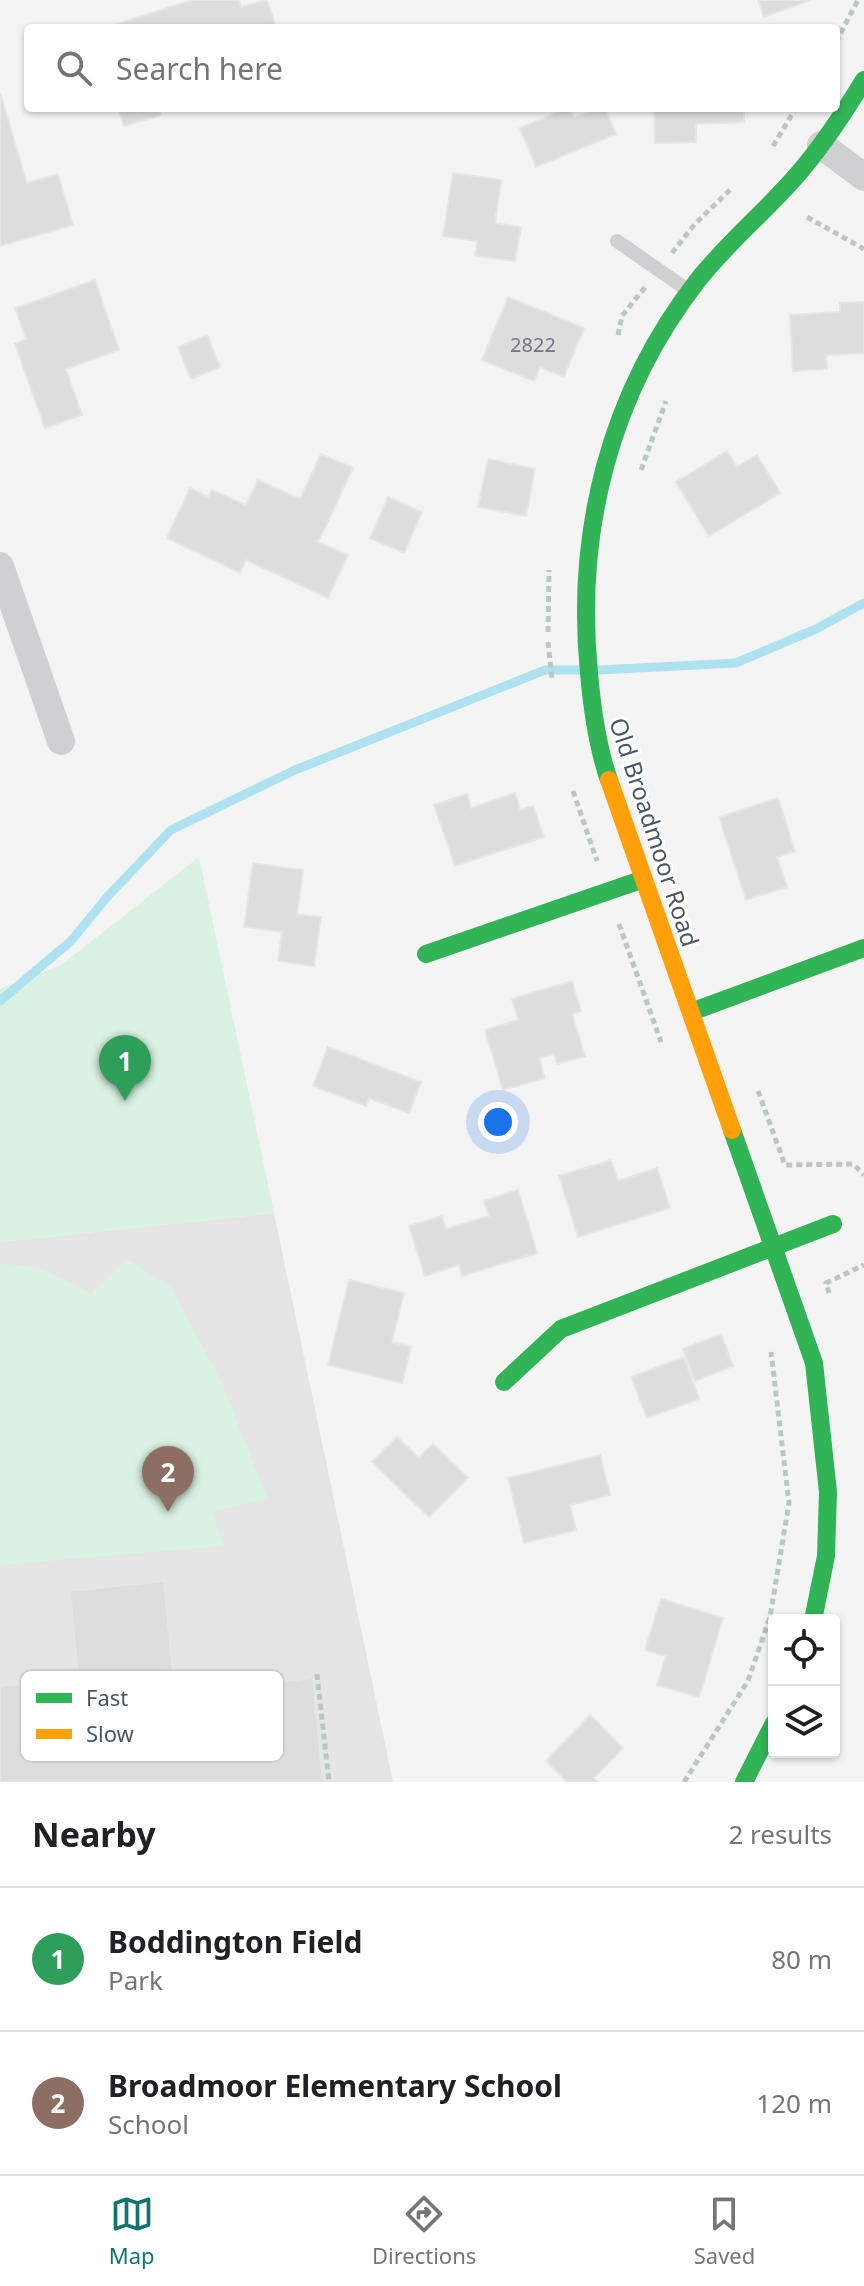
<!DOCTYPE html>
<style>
body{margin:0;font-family:"Noto Sans",sans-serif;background:#f2f2f2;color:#202124}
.controls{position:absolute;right:24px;bottom:24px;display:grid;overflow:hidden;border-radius:8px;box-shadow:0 2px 6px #0004}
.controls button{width:72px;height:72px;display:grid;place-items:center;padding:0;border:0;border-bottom:2px solid #e0e0e0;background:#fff;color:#202124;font:40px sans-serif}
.you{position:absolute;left:498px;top:1122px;width:28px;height:28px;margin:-20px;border:6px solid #fff;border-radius:50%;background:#1a73e8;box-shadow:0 0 0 12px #1a73e833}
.badge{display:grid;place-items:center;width:52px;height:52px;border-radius:50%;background:#0f766e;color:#fff;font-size:26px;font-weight:700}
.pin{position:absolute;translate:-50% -66px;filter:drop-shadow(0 2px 4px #0008)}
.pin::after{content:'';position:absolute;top:42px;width:28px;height:24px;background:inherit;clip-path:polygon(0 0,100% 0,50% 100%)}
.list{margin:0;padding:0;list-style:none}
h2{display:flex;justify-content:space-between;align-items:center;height:104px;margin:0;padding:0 32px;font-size:34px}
h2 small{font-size:26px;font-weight:400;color:#757577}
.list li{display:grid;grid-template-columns:52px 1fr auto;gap:24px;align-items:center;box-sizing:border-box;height:144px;padding:0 32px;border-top:2px solid #e0e0e0}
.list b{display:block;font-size:30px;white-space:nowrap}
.list p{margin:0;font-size:26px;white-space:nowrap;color:#757577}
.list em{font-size:26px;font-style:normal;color:#757577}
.icon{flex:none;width:44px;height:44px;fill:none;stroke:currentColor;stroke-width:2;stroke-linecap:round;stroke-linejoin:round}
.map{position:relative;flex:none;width:864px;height:1782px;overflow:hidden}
.search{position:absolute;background:#fff;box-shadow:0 2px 6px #0004;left:24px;right:24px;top:24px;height:88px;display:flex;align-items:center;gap:20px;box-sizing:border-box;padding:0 28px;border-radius:8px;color:#757577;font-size:30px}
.sheet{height:392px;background:#fff}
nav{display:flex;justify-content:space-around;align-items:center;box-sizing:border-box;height:112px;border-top:2px solid #e0e0e0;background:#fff;font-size:22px;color:#757577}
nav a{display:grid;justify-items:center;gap:4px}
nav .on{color:#0f766e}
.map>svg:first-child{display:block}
.education{fill:#e6e5e6}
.green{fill:#d9f2e3}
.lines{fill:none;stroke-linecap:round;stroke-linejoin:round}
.stream{stroke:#aee2f0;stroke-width:9}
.building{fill:#ddddde;stroke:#e5e6e7;stroke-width:2}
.path{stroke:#bcc7c4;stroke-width:5;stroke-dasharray:6 4;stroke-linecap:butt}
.lane{stroke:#ced0d2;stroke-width:14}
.street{stroke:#ced0d2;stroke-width:28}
.fast{stroke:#30b455;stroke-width:18}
.slow{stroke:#ff9f0a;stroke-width:18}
.labels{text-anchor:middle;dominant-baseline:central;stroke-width:6;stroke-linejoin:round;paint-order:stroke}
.number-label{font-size:20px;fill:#707881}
.street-label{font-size:24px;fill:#4a5661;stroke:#fff}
.key{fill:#fff;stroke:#c9ccd0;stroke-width:2}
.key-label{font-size:22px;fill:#4a5661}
</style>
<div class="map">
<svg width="864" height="1782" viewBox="0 0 864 1782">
<rect width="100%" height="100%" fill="#f4f4f4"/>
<!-- education -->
<path class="education" d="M 274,1213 L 393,1782 L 0,1782 L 0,1242 Z"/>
<!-- green -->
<g class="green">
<path d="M 199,857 L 274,1213 L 0,1242 L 0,989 L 61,965 Z"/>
<path d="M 126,1259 L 170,1286 L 222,1383 L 267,1498 L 212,1512 L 224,1546 L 0,1565 L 0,1264 C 36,1264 60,1275 91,1294 Z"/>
</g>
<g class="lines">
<!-- stream -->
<g class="stream">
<path d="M 599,670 L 736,663 L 816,629 L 864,603"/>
<path d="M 0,1001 L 71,941 L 108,896 L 171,830 L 295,770 L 545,670 L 580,670"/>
</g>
</g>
<!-- building -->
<g class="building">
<path d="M 193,0 L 239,0 L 241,7 L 267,0 L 276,28 L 104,28 Z"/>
<path d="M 758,0 L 811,0 L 764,17 Z"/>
<path d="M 0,93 L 27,183 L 58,174 L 73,225 L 0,246 Z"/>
<path d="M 118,108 L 159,108 L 161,115 L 124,126 Z"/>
<path d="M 568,108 L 574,117 L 605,108 L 616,134 L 536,167 L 520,128 Z"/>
<path d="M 654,108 L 744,108 L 744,122 L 696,124 L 696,142 L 655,143 Z"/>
<path d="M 453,173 L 501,180 L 495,223 L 521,227 L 515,261 L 475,256 L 477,241 L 443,236 Z"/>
<path d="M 95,280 L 119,350 L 66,369 L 82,415 L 45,428 L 15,344 L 26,339 L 15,308 Z"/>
<path d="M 508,297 L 584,328 L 564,377 L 540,367 L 534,381 L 482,360 Z"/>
<path d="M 864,302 L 864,353 L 826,355 L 827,369 L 793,371 L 790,315 L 840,312 L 840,303 Z"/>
<path d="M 207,335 L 220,367 L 191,379 L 178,347 Z"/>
<path d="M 727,451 L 737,467 L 757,455 L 780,493 L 709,536 L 676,482 Z"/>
<path d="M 321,454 L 353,468 L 318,542 L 348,555 L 328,598 L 246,560 L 240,573 L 167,538 L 190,488 L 208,497 L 212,490 L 246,505 L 258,480 L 300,499 Z"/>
<path d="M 488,459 L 535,469 L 526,516 L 478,507 Z"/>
<path d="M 388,497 L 422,512 L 404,553 L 370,538 Z"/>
<path d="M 515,793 L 520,810 L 533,806 L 544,837 L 455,866 L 434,805 L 467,794 L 471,808 Z"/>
<path d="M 778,798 L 795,851 L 777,857 L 787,887 L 746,900 L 719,817 Z"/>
<path d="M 253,863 L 303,870 L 297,914 L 321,917 L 314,966 L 278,961 L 282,932 L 244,927 Z"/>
<path d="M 572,981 L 581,1011 L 572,1014 L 585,1056 L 557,1064 L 554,1054 L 539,1058 L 545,1078 L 503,1090 L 485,1030 L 518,1020 L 512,999 Z"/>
<path d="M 328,1047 L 421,1082 L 409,1113 L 369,1098 L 366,1106 L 313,1086 Z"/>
<path d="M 611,1160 L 618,1181 L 657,1168 L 670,1208 L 578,1237 L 559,1176 Z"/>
<path d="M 518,1190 L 537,1253 L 462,1276 L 459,1265 L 425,1276 L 409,1226 L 442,1216 L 446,1229 L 489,1216 L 484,1201 Z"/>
<path d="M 349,1280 L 404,1293 L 392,1342 L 411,1347 L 402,1383 L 328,1365 Z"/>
<path d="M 721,1334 L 733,1366 L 695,1381 L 683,1349 Z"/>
<path d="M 684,1357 L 699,1399 L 647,1418 L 631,1377 Z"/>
<path d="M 397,1437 L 419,1458 L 433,1444 L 468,1478 L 429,1517 L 372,1462 Z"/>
<path d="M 600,1455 L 610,1495 L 570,1505 L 576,1530 L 524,1543 L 508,1478 Z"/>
<path d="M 164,1581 L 175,1693 L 313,1678 L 323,1782 L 0,1782 L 0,1686 L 61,1679 L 64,1709 L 81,1707 L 70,1591 Z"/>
<path d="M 661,1599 L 723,1618 L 699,1697 L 657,1685 L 666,1656 L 645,1650 Z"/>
<path d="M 590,1715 L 623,1748 L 594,1778 L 598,1782 L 567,1782 L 546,1761 Z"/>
</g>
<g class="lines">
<!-- path -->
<g class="path">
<path d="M 836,42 L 858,0"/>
<path d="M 773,146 L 796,108"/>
<path d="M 807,217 L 864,249"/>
<path d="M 672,253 L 695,224 L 730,190"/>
<path d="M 618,335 L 622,316 L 646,286"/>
<path d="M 641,470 L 666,401"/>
<path d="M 548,632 L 549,570"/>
<path d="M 548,642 L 552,679"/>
<path d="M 573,791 L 597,861"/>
<path d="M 619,924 L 661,1042"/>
<path d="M 758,1091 L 785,1165 L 853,1164 L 864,1175"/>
<path d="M 829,1293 L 826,1283 L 864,1265"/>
<path d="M 317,1674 L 329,1782"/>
<path d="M 684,1782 L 748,1681 L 770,1617 L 789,1503 L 771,1352"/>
</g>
<!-- lane -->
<path class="lane" d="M 617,241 L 689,291"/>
<!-- street -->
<g class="street">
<path d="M 821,145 L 864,177"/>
<path d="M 0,566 L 61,741"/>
</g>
<!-- fast -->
<g class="fast">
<path d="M 609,780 C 597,746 592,708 589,673 C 575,531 610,393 698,280 C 728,242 766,211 798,174 C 823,145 844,113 864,80"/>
<path d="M 426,954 L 641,880"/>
<path d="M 691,1012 L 864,948"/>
<path d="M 732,1130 L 814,1363 L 828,1492 L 826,1556 L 813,1620"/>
<path d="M 504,1382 L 561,1329 L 833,1224"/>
<path d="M 744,1782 L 774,1723"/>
</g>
<!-- slow -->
<path class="slow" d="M 609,780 L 732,1130"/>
</g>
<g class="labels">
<!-- number labels -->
<g class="number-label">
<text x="533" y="344">2822</text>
</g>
<!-- street labels -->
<g class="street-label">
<text transform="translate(655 832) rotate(72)">Old Broadmoor Road</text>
</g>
</g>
<!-- legend -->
<rect x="20" y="1670" width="264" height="92" rx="12" class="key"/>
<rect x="36" y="1693" width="36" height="10" fill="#30b455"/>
<rect x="36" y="1729" width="36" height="10" fill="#ff9f0a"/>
<g class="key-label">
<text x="86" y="1706">Fast</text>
<text x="86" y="1742">Slow</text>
</g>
</svg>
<div class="controls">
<button><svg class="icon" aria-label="locate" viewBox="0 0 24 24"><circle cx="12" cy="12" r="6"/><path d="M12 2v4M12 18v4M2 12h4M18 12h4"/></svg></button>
<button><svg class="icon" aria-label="layers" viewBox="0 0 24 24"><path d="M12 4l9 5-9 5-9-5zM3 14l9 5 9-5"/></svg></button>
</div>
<div class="you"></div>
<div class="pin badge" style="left:125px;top:1101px;background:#2e9e5b">1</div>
<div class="pin badge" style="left:168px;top:1512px;background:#8d6e63">2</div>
<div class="search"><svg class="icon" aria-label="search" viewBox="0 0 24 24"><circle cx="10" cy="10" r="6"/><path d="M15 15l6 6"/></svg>Search here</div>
</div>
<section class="sheet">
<h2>Nearby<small>2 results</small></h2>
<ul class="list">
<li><span class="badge" style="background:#2e9e5b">1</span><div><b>Boddington Field</b><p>Park</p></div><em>80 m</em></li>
<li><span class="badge" style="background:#8d6e63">2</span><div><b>Broadmoor Elementary School</b><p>School</p></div><em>120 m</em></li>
</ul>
</section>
<nav>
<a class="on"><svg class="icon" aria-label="map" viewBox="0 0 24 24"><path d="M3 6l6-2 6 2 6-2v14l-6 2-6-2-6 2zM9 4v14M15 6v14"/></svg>Map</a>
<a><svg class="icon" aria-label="directions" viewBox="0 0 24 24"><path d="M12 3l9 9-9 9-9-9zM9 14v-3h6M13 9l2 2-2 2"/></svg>Directions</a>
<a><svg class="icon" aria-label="saved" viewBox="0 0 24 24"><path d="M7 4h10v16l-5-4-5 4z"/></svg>Saved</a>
</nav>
